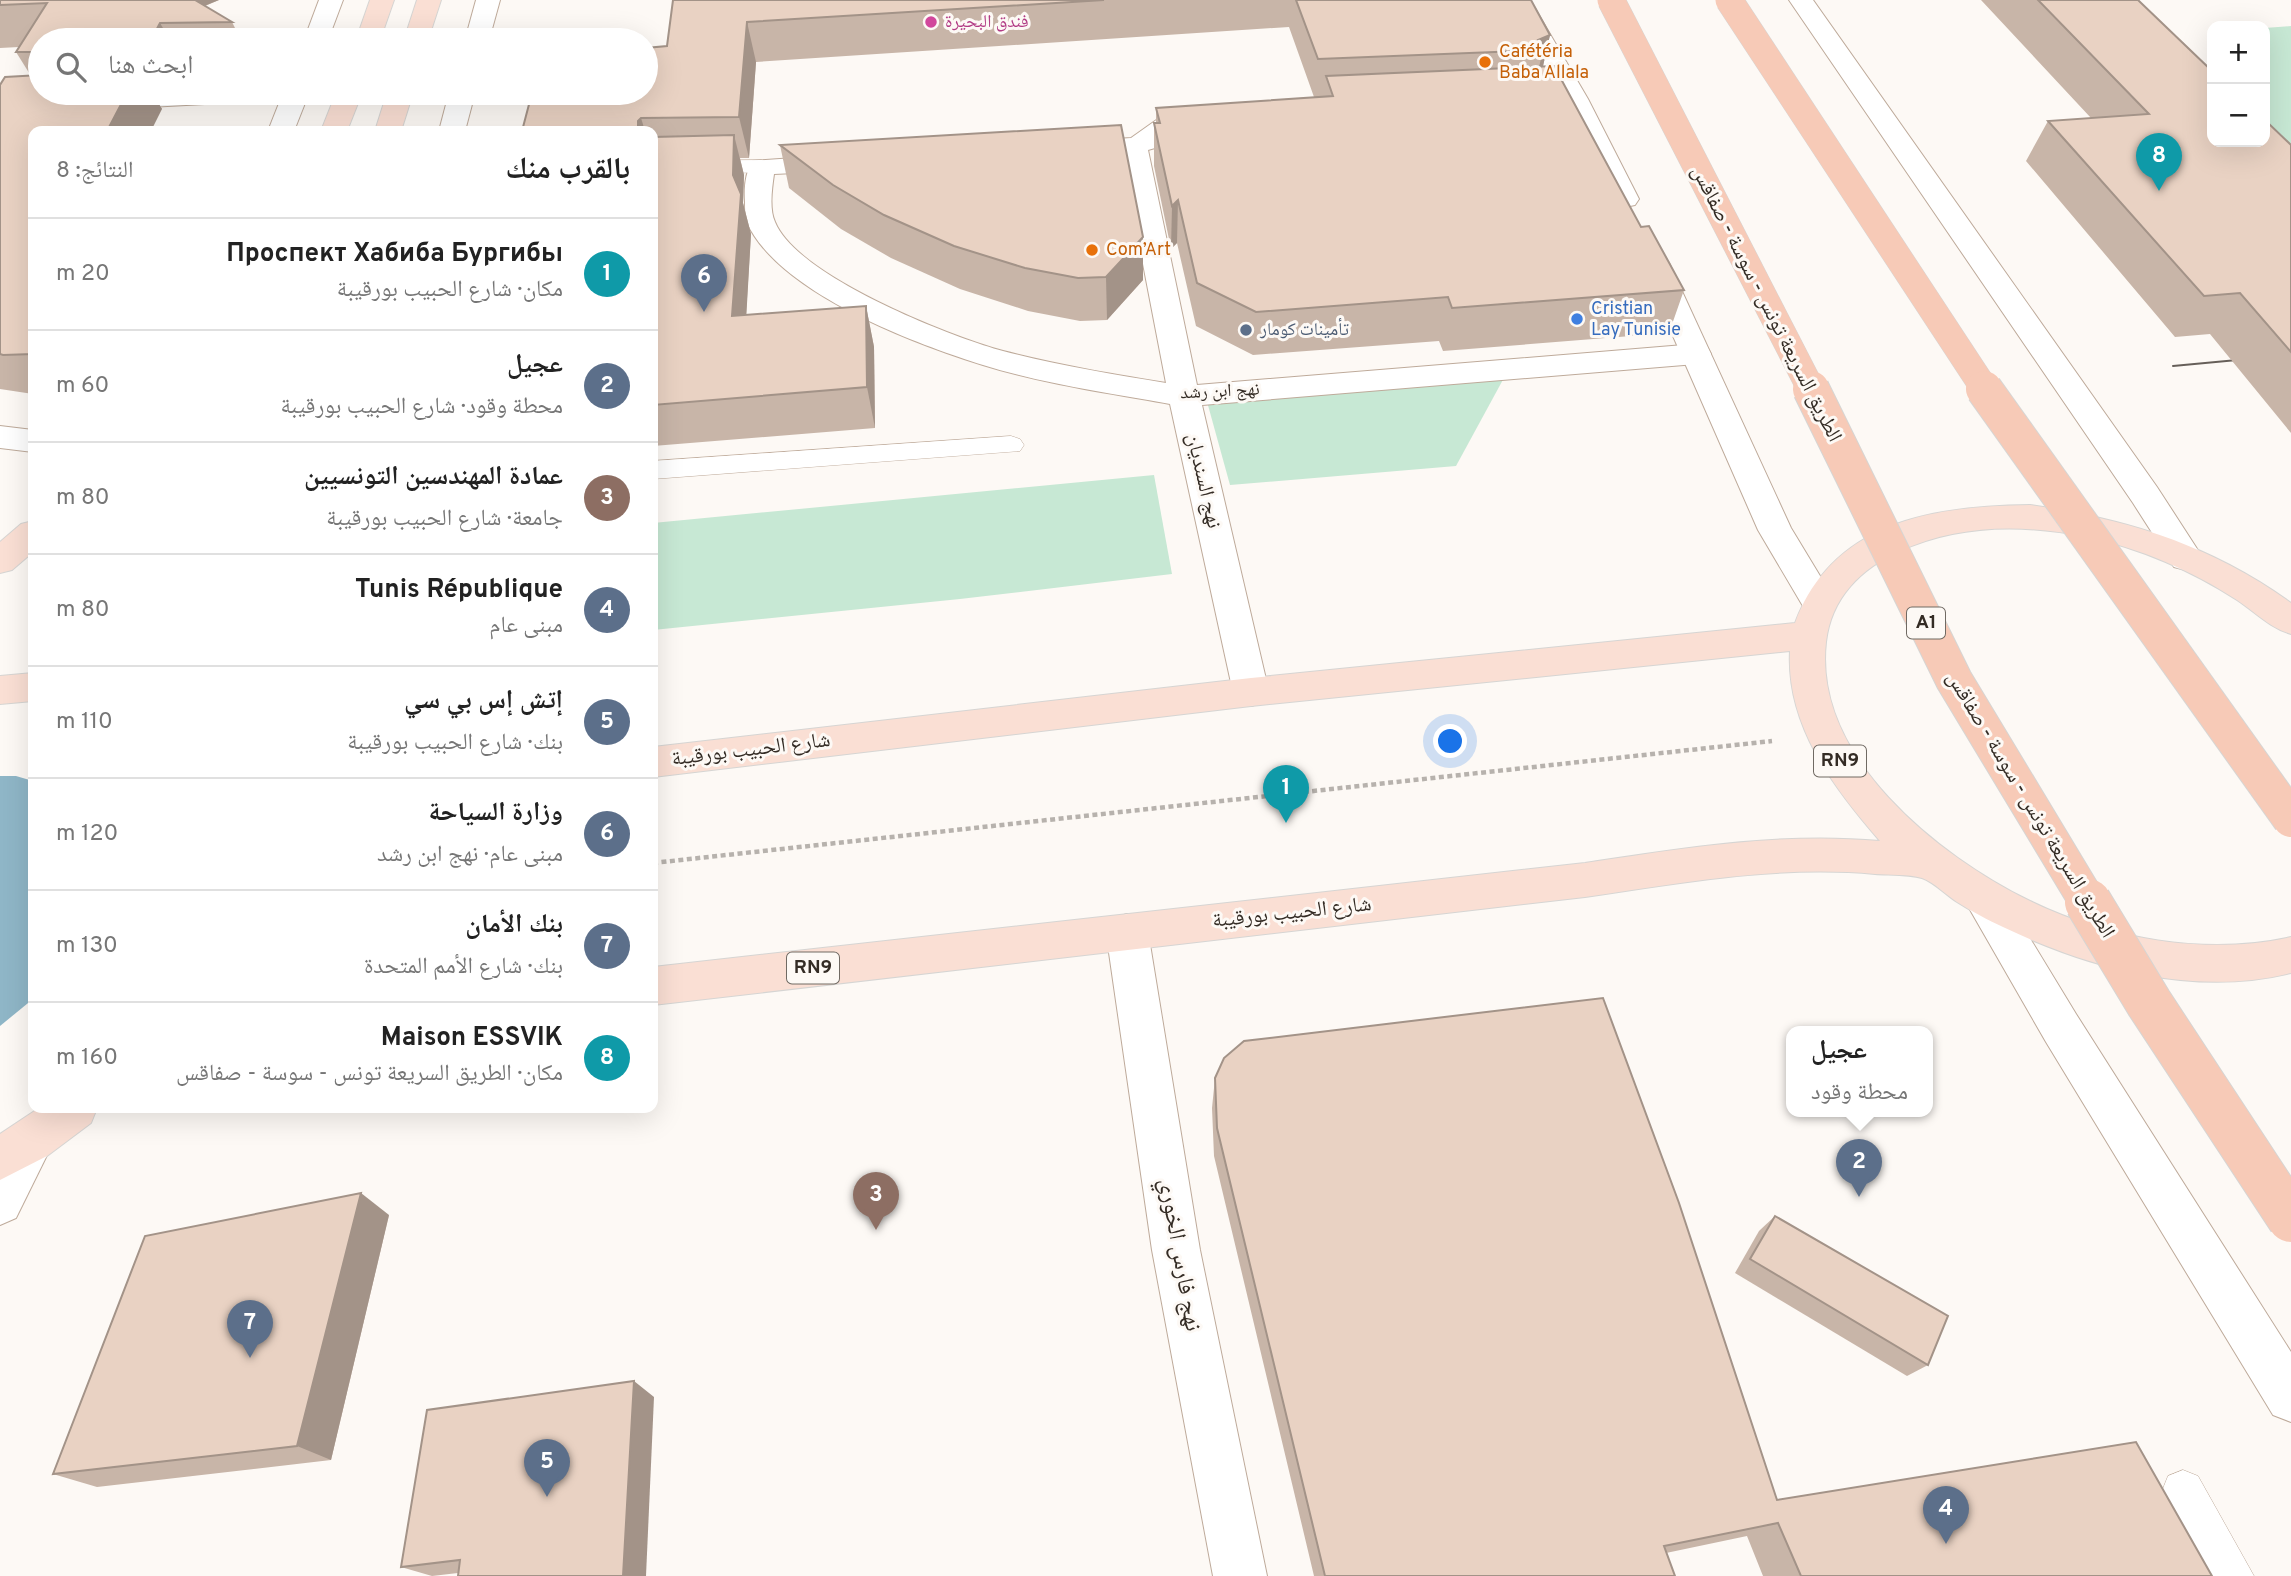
<!DOCTYPE html>
<html lang="ar">
<meta charset="utf-8">
<style>
body{margin:0;font-family:Overpass,"Noto Naskh Arabic",sans-serif;background:#f6f6f6;color:#222;direction:rtl}
.controls{position:absolute;right:21px;top:21px;display:grid;overflow:hidden;border-radius:14px;box-shadow:0 7px 28px #0002}
.controls button{width:63px;height:63px;display:grid;place-items:center;padding:0;border:0;border-bottom:2px solid #e0e0e0;background:#fff;color:#222;font:35px sans-serif}
.you{position:absolute;left:1451px;top:742px;width:24px;height:24px;margin:-18px;border:5px solid #fff;border-radius:50%;background:#1a73e8;box-shadow:0 0 0 10px #1a73e833}
.badge{display:grid;place-items:center;width:46px;height:46px;border-radius:50%;background:#0f766e;color:#fff;font-size:23px;font-weight:700}
.pin{position:absolute;translate:-50% -58px;filter:drop-shadow(0 2px 4px #0008)}
.pin::after{content:'';position:absolute;top:37px;width:24px;height:21px;background:inherit;clip-path:polygon(0 0,100% 0,50% 100%)}
.popup{position:absolute;left:1786px;top:1026px;width:147px;height:91px;box-sizing:border-box;display:grid;place-content:center;border-radius:14px;background:#fff;filter:drop-shadow(0 2px 5px #0005);font-size:23px;white-space:nowrap;color:#767676}
.popup b{font-size:26px;color:#222}
.popup::after{content:'';position:absolute;left:50%;top:100%;margin-left:-14px;border:14px solid transparent;border-top-color:#fff}
.list{margin:0;padding:0;list-style:none}
h2{display:flex;justify-content:space-between;align-items:center;height:91px;margin:0;padding:0 28px;font-size:30px}
h2 small{font-size:23px;font-weight:400;color:#767676}
.list li{display:grid;grid-template-columns:46px 1fr auto;gap:21px;align-items:center;box-sizing:border-box;height:112px;padding:0 28px;border-top:2px solid #e0e0e0}
.list b{display:block;font-size:26px;white-space:nowrap}
.list p{margin:0;font-size:23px;white-space:nowrap;color:#767676}
.list em{font-size:23px;font-style:normal;color:#767676}
.icon{flex:none;width:38px;height:38px;fill:none;stroke:currentColor;stroke-width:2;stroke-linecap:round;stroke-linejoin:round}
.map{position:relative;flex:none;width:2291px;height:1576px;overflow:hidden;direction:ltr}
.search{position:absolute;background:#fff;box-shadow:0 7px 28px #0002;left:28px;top:28px;width:630px;height:77px;display:flex;align-items:center;gap:18px;box-sizing:border-box;padding:0 24px;border-radius:38px;color:#767676;font-size:26px}
.panel{position:absolute;background:#fff;box-shadow:0 7px 28px #0002;left:28px;top:126px;width:630px;height:987px;border-radius:14px;direction:rtl}
.map>svg:first-child{display:block}
.green{fill:#c7e8d4}
.water{fill:#8fb6c7}
.lines{fill:none;stroke-linecap:round;stroke-linejoin:round}
.lane-casing{stroke:#beaa9a;stroke-width:1}
.street-casing{stroke:#beaa9a;stroke-width:2}
.secondary-casing{stroke:#beaa9a;stroke-width:2}
.primary-casing{stroke:#d6d5d3;stroke-width:2}
.path{stroke:#b7b2ad;stroke-width:4.5;stroke-dasharray:5 3.5;stroke-linecap:butt}
.lane{fill:#fff;fill-rule:evenodd}
.street{fill:#fff;fill-rule:evenodd}
.secondary{fill:#fff;fill-rule:evenodd}
.primary{fill:#fadfd4;fill-rule:evenodd}
.tram{stroke:#665f59;stroke-width:2}
.highway-bridge-far2-casing{stroke:#d6d5d3;stroke-width:28;stroke-linecap:butt}
.highway-bridge-far1-casing{stroke:#d6d5d3;stroke-width:38;stroke-linecap:butt}
.highway-bridge-casing{stroke:#d6d5d3;stroke-width:48;stroke-linecap:butt}
.highway-bridge-far2{stroke:#f7cab7;stroke-width:27}
.highway-bridge-far1{stroke:#f7cab7;stroke-width:36}
.highway-bridge{stroke:#f7cab7;stroke-width:46}
.wall{fill:#c8b5a8}
.shaded-wall{fill:#a39388}
.building{fill:#e9d2c3;stroke:#a39388;stroke-width:2}
.hotel-dot{fill:#d1479c;stroke:#fdf9f5;stroke-width:2.5}
.food-dot{fill:#e8710a;stroke:#fdf9f5;stroke-width:2.5}
.shop-dot{fill:#3f7fe0;stroke:#fdf9f5;stroke-width:2.5}
.service-dot{fill:#5c6f8a;stroke:#fdf9f5;stroke-width:2.5}
.labels{text-anchor:middle;dominant-baseline:central;stroke-width:6;stroke-linejoin:round;paint-order:stroke}
.far-hotel-label{font-size:18px;fill:#b23c85;stroke:#fdf9f5;text-anchor:start}
.far-food-label{font-size:18px;fill:#c56008;stroke:#fdf9f5;text-anchor:start}
.far-shop-label{font-size:18px;fill:#366cbe;stroke:#fdf9f5;text-anchor:start}
.far-service-label{font-size:18px;fill:#4e5e75;stroke:#fdf9f5;text-anchor:start}
.far-street-label{font-size:18px;fill:#342c25;stroke:#fdf9f5}
.shield{fill:#fdf9f5;stroke:#706a63;stroke-width:2}
.shield-label{font-size:19px;font-weight:bold;fill:#342c25}
.street-label{font-size:21px;fill:#342c25;stroke:#fdf9f5}
.near-street-label{font-size:24px;fill:#342c25;stroke:#fdf9f5}
</style>
<div class="map">
<svg width="2291" height="1576" viewBox="0 0 2291 1576">
<rect width="100%" height="100%" fill="#fdf9f5"/>
<!-- green -->
<g class="green">
<path d="M 2291,26 L 2291,214 L 2265,142 L 2265,28 Z"/>
<path d="M 1505,376 L 1456,466 L 1230,485 L 1206,398 Z"/>
<path d="M 1154,475 L 1172,574 L 960,599 L 653,630 L 653,523 Z"/>
</g>
<!-- water -->
<path class="water" d="M 0,776 L 16,776 L 33,781 L 33,999 L 0,1026 Z"/>
<g class="lines">
<defs>
<g id="lane">
<path d="M 762,160 L 770,162 L 773,167 L 770,172 L 653,175 L 653,161 Z"/>
<path d="M 1011,436 L 1020,439 L 1024,445 L 1020,451 L 653,479 L 653,461 Z"/>
<path d="M 2183,1470 L 2198,1476 L 2254,1576 L 2208,1576 L 2162,1491 L 2168,1476 Z"/>
</g>
<g id="street">
<path d="M 319,0 L 343,0 L 328,40 L 304,40 Z"/>
<path d="M 476,0 L 500,0 L 489,40 L 465,40 Z"/>
<path d="M 123,93 L 273,93 L 269,98 L 260,101 L 0,115 L 0,99 Z"/>
<path d="M 283,93 L 309,93 L 294,131 L 268,131 Z"/>
<path d="M 449,93 L 475,93 L 465,131 L 439,131 Z"/>
<path d="M 1198,106 L 1207,109 L 1211,114 L 1207,119 L 1180,126 L 1155,148 L 1148,150 L 1197,385 L 1696,344 L 1707,347 L 1711,354 L 1707,361 L 1696,364 L 1202,405 L 1269,692 L 1264,702 L 1251,706 L 1238,702 L 1233,692 L 1170,404 C 1108,393 1044,384 983,365 C 913,343 780,293 747,223 C 745,217 745,209 745,202 C 744,189 745,172 753,161 L 837,155 L 846,157 L 850,163 L 846,169 L 837,171 L 774,174 C 772,188 769,209 775,222 C 797,276 948,336 1003,351 C 1057,365 1111,374 1166,383 L 1122,155 L 1072,158 L 1063,156 L 1059,150 L 1063,144 L 1072,142 L 1131,138 L 1162,116 Z"/>
<path d="M 1127,914 L 1142,919 L 1148,932 L 1200,1250 L 1267,1576 L 1213,1576 L 1152,1250 L 1106,932 L 1112,919 Z"/>
</g>
<g id="secondary">
<path d="M 1506,0 L 1530,0 L 1588,99 L 1639,199 L 1635,205 L 1625,207 L 1615,205 L 1611,199 L 1562,99 Z"/>
<path d="M 1789,0 L 1813,0 L 2157,487 L 2203,558 L 2198,567 L 2186,570 L 2174,567 L 2133,503 Z"/>
<path d="M 1655,254 L 1665,257 L 1669,263 L 1791,528 L 1837,604 L 1831,613 L 1819,617 L 1807,613 L 1758,530 L 1641,263 L 1645,257 Z"/>
<path d="M 0,426 L 33,430 L 33,452 L 0,448 Z"/>
<path d="M 1983,879 L 1997,884 L 2076,1014 L 2291,1352 L 2291,1422 L 2273,1415 L 2046,1042 L 1969,908 L 1963,896 L 1969,884 Z"/>
<path d="M 31,1119 L 47,1126 L 54,1141 L 16,1218 L 0,1225 L 0,1154 L 15,1126 Z"/>
</g>
<g id="primary">
<path d="M 370,0 L 394,0 L 380,40 L 356,40 Z"/>
<path d="M 417,0 L 441,0 L 428,40 L 404,40 Z"/>
<path d="M 336,93 L 362,93 L 347,131 L 321,131 Z"/>
<path d="M 387,93 L 413,93 L 401,131 L 375,131 Z"/>
<path d="M 2030,505 C 2127,519 2211,545 2291,603 L 2291,634 C 2270,628 2255,612 2237,600 C 2193,571 2139,548 2088,537 C 2024,524 1959,524 1900,551 C 1861,568 1831,598 1826,642 C 1813,757 1938,856 2030,901 C 2108,939 2206,956 2291,937 L 2291,973 C 2195,997 2091,969 2003,927 C 1988,920 1971,911 1957,902 C 1946,895 1934,882 1922,878 C 1908,874 1889,875 1875,874 C 1777,865 1681,883 1585,897 L 653,1005 L 653,967 L 1585,863 C 1684,848 1780,832 1880,841 C 1833,787 1786,725 1790,651 L 1251,706 L 653,777 L 653,747 L 1251,678 L 1795,623 C 1833,521 1934,506 2030,505 Z"/>
<path d="M 33,521 L 33,552 L 12,570 L 0,573 L 0,542 L 21,524 Z"/>
<path d="M 33,673 L 33,701 L 0,704 L 0,676 Z"/>
<path d="M 39,1108 L 97,1108 L 91,1123 L 47,1156 L 0,1180 L 0,1134 Z"/>
</g>
</defs>
<!-- lane casing -->
<use href="#lane" class="lane-casing"/>
<!-- street casing -->
<use href="#street" class="street-casing"/>
<!-- secondary casing -->
<use href="#secondary" class="secondary-casing"/>
<!-- primary casing -->
<use href="#primary" class="primary-casing"/>
<!-- path -->
<path class="path" d="M 653,863 L 1772,741"/>
<!-- lane -->
<use href="#lane" class="lane"/>
<!-- street -->
<use href="#street" class="street"/>
<!-- secondary -->
<use href="#secondary" class="secondary"/>
<!-- primary -->
<use href="#primary" class="primary"/>
<!-- tram -->
<path class="tram" d="M 2173,366 L 2291,355"/>
<defs>
<g id="highway-bridge-far2">
<path d="M 1611,0 L 1812,391"/>
<path d="M 1729,0 L 1986,391"/>
</g>
<g id="highway-bridge-far1">
<path d="M 1811,389 L 1954,680 L 2089,904"/>
<path d="M 1984,389 L 2291,819"/>
</g>
<path id="highway-bridge" d="M 2088,902 L 2149,1003 L 2291,1219"/>
</defs>
<!-- highway-bridge-far2 casing -->
<use href="#highway-bridge-far2" class="highway-bridge-far2-casing"/>
<!-- highway-bridge-far1 casing -->
<use href="#highway-bridge-far1" class="highway-bridge-far1-casing"/>
<!-- highway-bridge casing -->
<use href="#highway-bridge" class="highway-bridge-casing"/>
<!-- highway-bridge-far2 -->
<use href="#highway-bridge-far2" class="highway-bridge-far2"/>
<!-- highway-bridge-far1 -->
<use href="#highway-bridge-far1" class="highway-bridge-far1"/>
<!-- highway-bridge -->
<use href="#highway-bridge" class="highway-bridge"/>
</g>
<!-- wall -->
<g class="wall">
<path d="M 0,0 L 219,0 L 205,6 L 232,22 L 241,40 L 40,40 L 40,93 L 152,93 L 162,109 L 33,131 L 33,394 L 0,389 L 0,85 L 31,76 L 16,52 L 19,47 L 0,48 Z"/>
<path d="M 673,0 L 1531,0 L 1550,35 L 1543,66 L 1641,227 L 1684,290 L 1669,333 L 1443,351 L 1439,341 L 1253,355 L 1196,326 L 1177,243 L 1171,249 L 1154,166 L 1154,123 L 1156,123 L 1156,108 L 1314,97 L 1289,27 L 756,62 L 749,158 L 740,158 L 744,175 L 743,203 L 751,234 L 746,315 L 866,306 L 874,347 L 875,428 L 653,446 L 653,131 L 522,131 L 667,46 Z"/>
<path d="M 1981,0 L 2138,0 L 2291,145 L 2291,433 L 2210,334 L 2175,337 L 2026,161 L 2048,121 L 2091,118 Z"/>
<path d="M 780,145 L 1143,237 L 1143,280 L 1107,320 L 1080,321 L 1028,311 L 960,289 L 891,258 L 841,229 L 789,188 Z"/>
<path d="M 1215,1078 L 1777,1500 L 2212,1576 L 1763,1576 L 1747,1536 L 1666,1553 L 1675,1576 L 1314,1576 L 1214,1156 L 1212,1108 Z"/>
<path d="M 389,1215 L 331,1460 L 97,1487 L 53,1474 Z"/>
<path d="M 1775,1216 L 1928,1365 L 1907,1376 L 1735,1273 L 1759,1231 Z"/>
<path d="M 654,1397 L 458,1573 L 432,1576 L 401,1567 Z"/>
</g>
<!-- shaded-wall -->
<g class="shaded-wall">
<path d="M 168,0 L 219,0 L 177,17 Z"/>
<path d="M 747,22 L 756,62 L 749,158 L 739,117 Z"/>
<path d="M 160,23 L 170,40 L 151,40 Z"/>
<path d="M 1550,35 L 1541,75 L 1537,76 L 1543,50 L 1538,40 Z"/>
<path d="M 127,93 L 152,93 L 162,109 L 151,131 L 107,131 Z"/>
<path d="M 641,118 L 645,131 L 638,131 L 638,121 Z"/>
<path d="M 734,135 L 744,175 L 743,203 L 751,234 L 744,356 L 732,316 L 733,175 Z"/>
<path d="M 1178,200 L 1177,243 L 1171,249 L 1172,206 Z"/>
<path d="M 1143,237 L 1143,280 L 1107,320 L 1106,277 Z"/>
<path d="M 866,306 L 874,347 L 875,428 L 867,387 Z"/>
<path d="M 361,1193 L 389,1215 L 331,1460 L 297,1446 Z"/>
<path d="M 634,1381 L 654,1397 L 646,1576 L 623,1576 Z"/>
</g>
<!-- building -->
<g class="building">
<path d="M 0,0 L 195,0 L 232,22 L 160,23 L 151,40 L 40,40 L 40,52 L 16,52 L 47,3 L 0,5 Z"/>
<path d="M 673,0 L 1104,0 L 747,22 L 739,117 L 641,118 L 638,121 L 638,131 L 522,131 L 532,93 L 646,93 L 646,48 L 667,46 Z"/>
<path d="M 1296,0 L 1531,0 L 1550,35 L 1538,40 L 1543,50 L 1318,59 Z"/>
<path d="M 2038,0 L 2138,0 L 2212,71 L 2212,142 L 2265,142 L 2265,120 L 2291,145 L 2291,352 L 2240,293 L 2204,296 L 2048,121 L 2149,114 Z"/>
<path d="M 1554,66 L 1641,227 L 1649,226 L 1684,290 L 1452,308 L 1448,297 L 1256,312 L 1197,283 L 1178,200 L 1172,206 L 1154,123 L 1160,123 L 1156,108 L 1333,96 L 1326,76 Z"/>
<path d="M 40,75 L 40,93 L 127,93 L 107,131 L 33,131 L 33,354 L 3,355 L 0,354 L 0,85 L 5,77 Z"/>
<path d="M 1121,125 L 1143,237 L 1106,277 L 1078,278 L 1025,268 L 954,246 L 884,215 L 833,185 L 780,145 Z"/>
<path d="M 734,135 L 733,175 L 741,194 L 732,316 L 866,306 L 867,387 L 653,405 L 653,137 Z"/>
<path d="M 1603,998 L 1679,1203 L 1777,1500 L 2136,1442 L 2212,1576 L 1801,1576 L 1778,1523 L 1664,1546 L 1675,1576 L 1325,1576 L 1217,1128 L 1215,1078 L 1224,1058 L 1244,1041 Z"/>
<path d="M 361,1193 L 297,1446 L 53,1474 L 145,1236 Z"/>
<path d="M 1775,1216 L 1948,1316 L 1928,1365 L 1750,1259 Z"/>
<path d="M 634,1381 L 623,1576 L 458,1576 L 460,1560 L 401,1567 L 427,1410 Z"/>
</g>
<!-- markers -->
<circle class="hotel-dot" cx="931" cy="22" r="7"/>
<g class="food-dot">
<circle cx="1485" cy="62" r="7"/>
<circle cx="1092" cy="250" r="7"/>
</g>
<circle class="shop-dot" cx="1577" cy="319" r="7"/>
<circle class="service-dot" cx="1246" cy="330" r="7"/>
<g class="labels">
<!-- far-hotel labels -->
<g class="far-hotel-label">
<text x="945" y="22">فندق البحيرة</text>
</g>
<!-- far-food labels -->
<g class="far-food-label">
<text x="1499" y="52">Cafétéria<tspan x="1499" dy="21">Baba Allala</tspan></text>
<text x="1106" y="250">Com’Art</text>
</g>
<!-- far-shop labels -->
<g class="far-shop-label">
<text x="1591" y="309">Cristian<tspan x="1591" dy="21">Lay Tunisie</tspan></text>
</g>
<!-- far-service labels -->
<g class="far-service-label">
<text x="1260" y="330">تأمينات كومار</text>
</g>
<!-- far-street labels -->
<g class="far-street-label">
<text transform="translate(1220 392) rotate(-3)">نهج ابن رشد</text>
</g>
<!-- shield labels -->
<g class="shield">
<rect x="1907" y="607.5" width="38" height="31" rx="5"/>
<rect x="1814" y="745.5" width="52" height="31" rx="5"/>
<rect x="787" y="952.5" width="52" height="31" rx="5"/>
</g>
<g class="shield-label">
<text x="1926" y="623">A1</text>
<text x="1840" y="761">RN9</text>
<text x="813" y="968">RN9</text>
</g>
<!-- street labels -->
<g class="street-label">
<text transform="translate(1766 304) rotate(63)">الطريق السريعة تونس - سوسة - صفاقس</text>
<text transform="translate(1203 481) rotate(77)">نهج السنديان</text>
<text transform="translate(751 750) rotate(-7)">شارع الحبيب بورقيبة</text>
<text transform="translate(2030 805) rotate(59)">الطريق السريعة تونس - سوسة - صفاقس</text>
<text transform="translate(1292 913) rotate(-6)">شارع الحبيب بورقيبة</text>
</g>
<!-- near-street labels -->
<g class="near-street-label">
<text transform="translate(1179 1255) rotate(80)">نهج فارس الخوري</text>
</g>
</g>
</svg>
<div class="controls">
<button>+</button>
<button>−</button>
</div>
<div class="you"></div>
<div class="pin badge" style="left:1286px;top:823px;background:#0f9aa8">1</div>
<div class="pin badge" style="left:1859px;top:1197px;background:#5c6f8a">2</div>
<div class="popup"><b>عجيل</b>محطة وقود</div>
<div class="pin badge" style="left:876px;top:1230px;background:#8d6e63">3</div>
<div class="pin badge" style="left:1946px;top:1544px;background:#5c6f8a">4</div>
<div class="pin badge" style="left:547px;top:1497px;background:#5c6f8a">5</div>
<div class="pin badge" style="left:704px;top:312px;background:#5c6f8a">6</div>
<div class="pin badge" style="left:250px;top:1358px;background:#5c6f8a">7</div>
<div class="pin badge" style="left:2159px;top:191px;background:#0f9aa8">8</div>
<div class="search"><svg class="icon" aria-label="search" viewBox="0 0 24 24"><circle cx="10" cy="10" r="6"/><path d="M15 15l6 6"/></svg>ابحث هنا</div>
<section class="panel">
<h2>بالقرب منك<small>النتائج: 8</small></h2>
<ul class="list">
<li><span class="badge" style="background:#0f9aa8">1</span><div><b>Проспект Хабиба Бургибы</b><p>مكان · شارع الحبيب بورقيبة</p></div><em>20 m</em></li>
<li><span class="badge" style="background:#5c6f8a">2</span><div><b>عجيل</b><p>محطة وقود · شارع الحبيب بورقيبة</p></div><em>60 m</em></li>
<li><span class="badge" style="background:#8d6e63">3</span><div><b>عمادة المهندسين التونسيين</b><p>جامعة · شارع الحبيب بورقيبة</p></div><em>80 m</em></li>
<li><span class="badge" style="background:#5c6f8a">4</span><div><b>Tunis République</b><p>مبنى عام</p></div><em>80 m</em></li>
<li><span class="badge" style="background:#5c6f8a">5</span><div><b>إتش إس بي سي</b><p>بنك · شارع الحبيب بورقيبة</p></div><em>110 m</em></li>
<li><span class="badge" style="background:#5c6f8a">6</span><div><b>وزارة السياحة</b><p>مبنى عام · نهج ابن رشد</p></div><em>120 m</em></li>
<li><span class="badge" style="background:#5c6f8a">7</span><div><b>بنك الأمان</b><p>بنك · شارع الأمم المتحدة</p></div><em>130 m</em></li>
<li><span class="badge" style="background:#0f9aa8">8</span><div><b>Maison ESSVIK</b><p>مكان · الطريق السريعة تونس - سوسة - صفاقس</p></div><em>160 m</em></li>
</ul>
</section>
</div>
